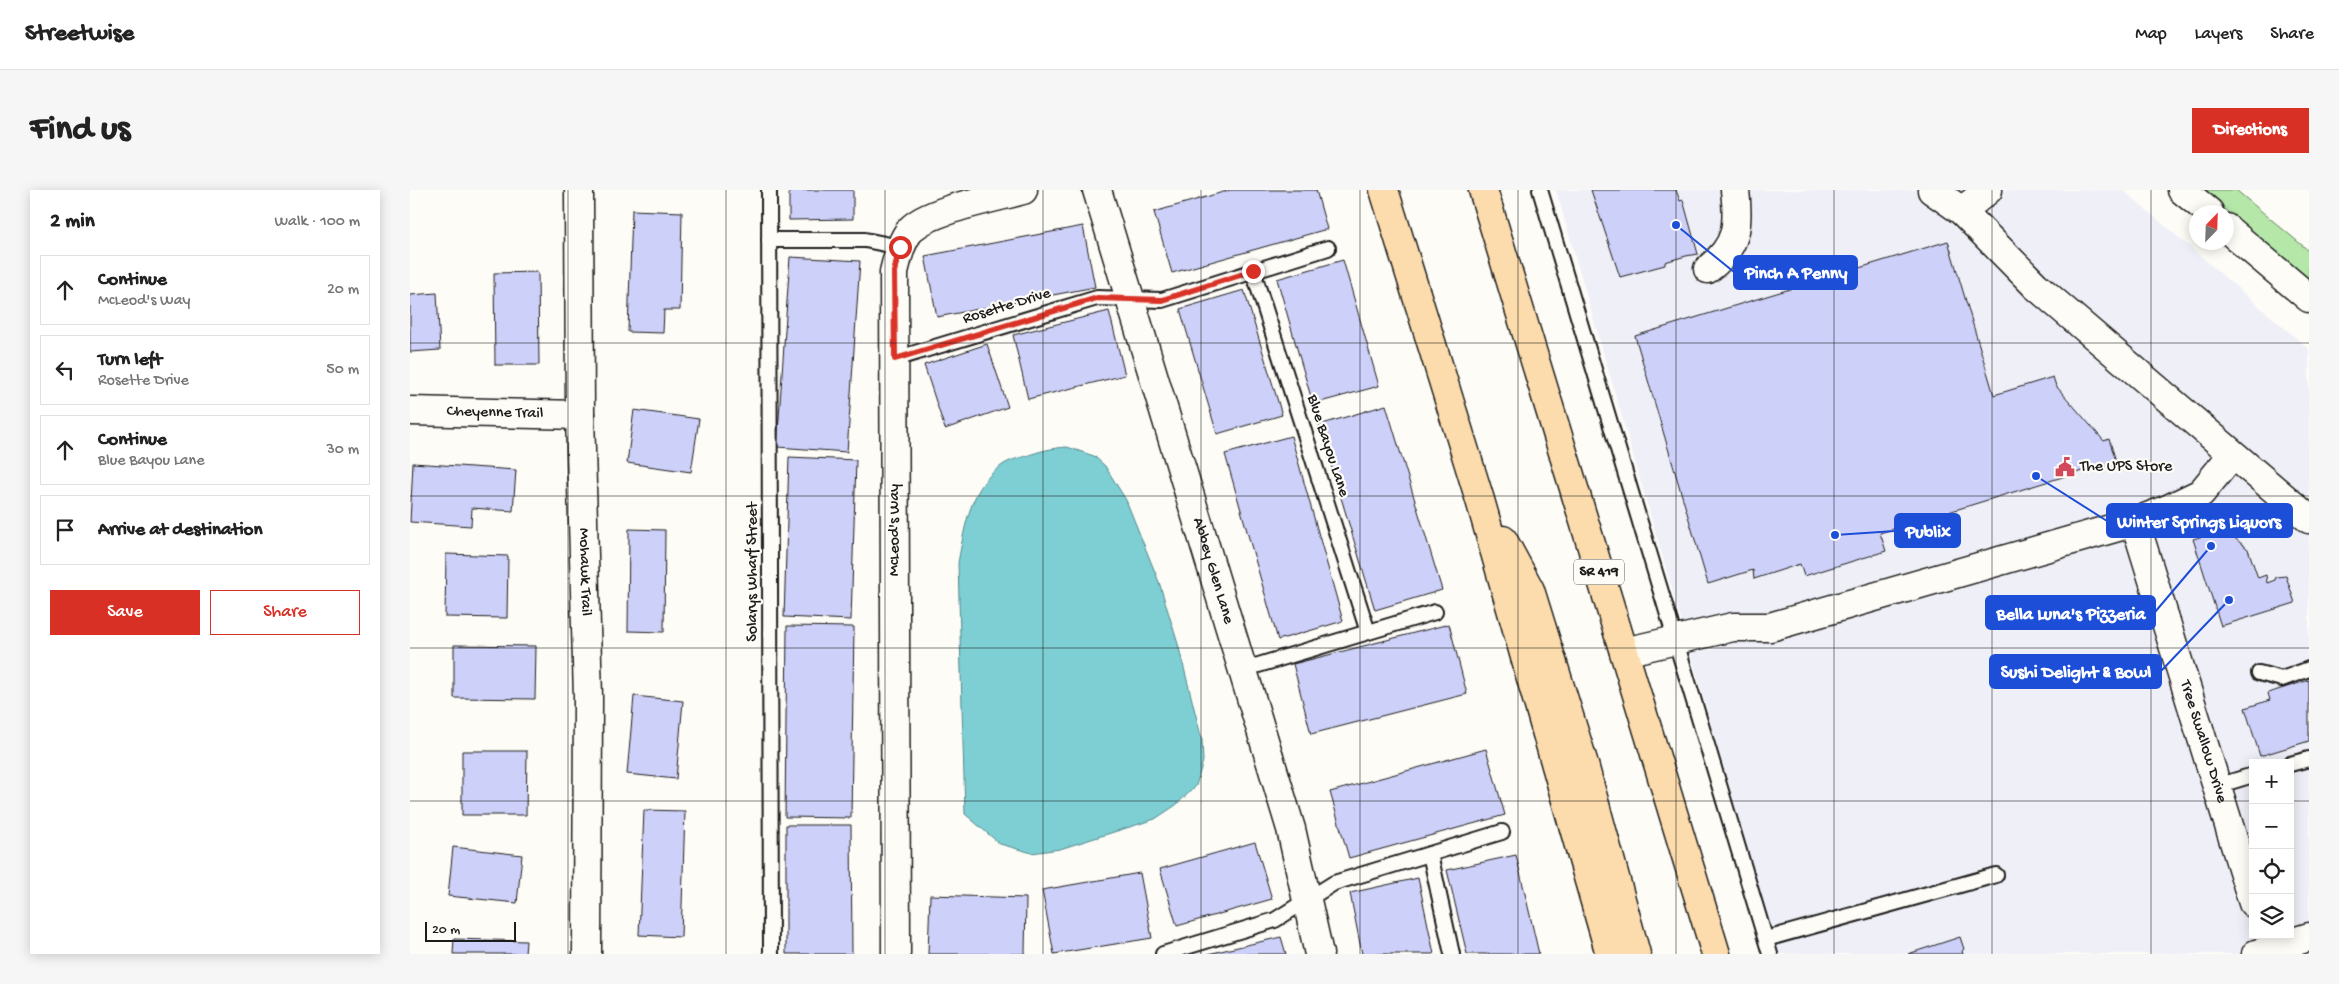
<!DOCTYPE html>
<meta charset="utf-8">
<style>
body{margin:0;font-family:"Gochi Hand",sans-serif;background:#f6f6f6;color:#222}
.controls{position:absolute;right:15px;bottom:15px;display:grid;overflow:hidden;border-radius:0px;box-shadow:0 2px 12px #0003}
.controls button{width:45px;height:45px;display:grid;place-items:center;padding:0;border:0;border-bottom:1px solid #e0e0e0;background:#fff;color:#222;font:25px sans-serif}
.compass{position:absolute;left:1779px;top:15px;width:45px;height:45px;border-radius:50%;background:#fff;box-shadow:0 2px 12px #0003;rotate:23deg}
.scale{position:absolute;left:15px;bottom:12px;width:91px;box-sizing:border-box;padding-left:5px;border:2px solid #1c1c1c;border-top:0;font-size:14px;line-height:18px;white-space:nowrap;color:#1c1c1c;-webkit-text-stroke:4px #fdfcf7;paint-order:stroke}
.stop{position:absolute;width:15px;height:15px;margin:-11px;border:4px solid #d93025;border-radius:50%;background:#fff}
.stop.end{background:#d93025;border-color:#fff;box-shadow:0 1px 5px #0008}
.list{margin:0;padding:0;list-style:none}
h2{display:flex;justify-content:space-between;align-items:center;height:65px;margin:0;padding:0 20px;font-size:21px}
h2 small{font-size:16px;font-weight:400;color:#767676}
.list li{display:grid;grid-template-columns:32px 1fr auto;gap:15px;align-items:center;box-sizing:border-box;height:70px;margin:0 10px 10px;padding:0 10px;border:1px solid #e0e0e0;border-radius:0px}
.list b{display:block;font-size:19px;white-space:nowrap}
.list p{margin:0;font-size:16px;white-space:nowrap;color:#767676}
.list em{font-size:16px;font-style:normal;color:#767676}
.actions{display:flex;gap:10px;padding:15px 20px}
.actions a{flex:1;padding:11px 0;border:1px solid #d93025;border-radius:0px;text-align:center;font-size:18px;color:#d93025}
.actions .main{background:#d93025;color:#fff}
.icon{flex:none;width:28px;height:28px;fill:none;stroke:currentColor;stroke-width:2;stroke-linecap:round;stroke-linejoin:round}
.map{position:relative;flex:none;width:1899px;height:764px;overflow:hidden;border-radius:0px}
header{display:flex;align-items:center;gap:30px;box-sizing:border-box;height:70px;padding:0 25px;background:#fff;border-bottom:1px solid #e0e0e0}
header strong{font-size:24px}
nav{display:flex;gap:28px;margin-inline-start:auto;font-size:18px}
.intro{display:flex;align-items:center;justify-content:space-between;box-sizing:border-box;height:120px;padding:0 30px}
h1{margin:0;font-size:35px}
.button{padding:12px 22px;border-radius:0px;background:#d93025;color:#fff;font-size:18px;font-weight:700}
main{display:flex;gap:30px;padding:0 30px}
aside{flex:1;background:#fff;border-radius:0px;box-shadow:0 2px 12px #0003}
.map>svg:first-child{display:block}
.built{fill:#efeff7;fill-rule:evenodd}
.green{fill:#b4e7a8;stroke:#688262}
.water{fill:#7dcfd4;stroke:#56878a}
.building{fill:#cdd0f8;stroke:#1c1c1c}
.lines{fill:none;stroke-linecap:round;stroke-linejoin:round}
.lane-casing{stroke:#1c1c1c;stroke-width:18}
.street-casing{stroke:#1c1c1c;stroke-width:31}
.primary-casing{stroke:#1c1c1c;stroke-width:31}
.lane{stroke:#fdfcf7;stroke-width:14}
.street{stroke:#fdfcf7;stroke-width:28}
.primary{stroke:#fcdcac;stroke-width:28}
.route{stroke:#d93025;stroke-width:6}
.grid{fill:none;stroke:#1c1c1c;stroke-width:1;stroke-opacity:0.55}
.labels{text-anchor:middle;dominant-baseline:central;stroke-width:4.5;stroke-linejoin:round;paint-order:stroke}
.shield{fill:#fdfcf7;stroke:#605f5e;stroke-width:1}
.shield-label{font-size:15px;font-weight:bold;fill:#1c1c1c}
.street-label{font-size:16px;fill:#1c1c1c;stroke:#fdfcf7}
.poi-label{font-size:16px;fill:#1c1c1c;stroke:#fdfcf7;text-anchor:start}
.leader{fill:none;stroke:#1d4ed8;stroke-width:2}
.callout-dot{fill:#1d4ed8;stroke:#fdfcf7;stroke-width:2}
.callout{fill:#1d4ed8;stroke:#1d4ed8;stroke-width:2}
.callout-label{font-size:18px;text-anchor:middle;font-weight:bold;fill:#fff}
</style>
<header>
<strong>Streetwise</strong>
<nav><a>Map</a><a>Layers</a><a>Share</a></nav>
</header>
<div class="intro"><h1>Find us</h1><a class="button">Directions</a></div>
<main>
<aside>
<h2>2 min<small>Walk · 100 m</small></h2>
<ul class="list">
<li><svg class="icon" aria-label="ahead" viewBox="0 0 24 24"><path d="M12 20V5M6 11l6-6 6 6"/></svg><div><b>Continue</b><p>McLeod's Way</p></div><em>20 m</em></li>
<li><svg class="icon" aria-label="left" viewBox="0 0 24 24"><path d="M17 20v-9H6M10 6l-5 5 5 5"/></svg><div><b>Turn left</b><p>Rosette Drive</p></div><em>50 m</em></li>
<li><svg class="icon" aria-label="ahead" viewBox="0 0 24 24"><path d="M12 20V5M6 11l6-6 6 6"/></svg><div><b>Continue</b><p>Blue Bayou Lane</p></div><em>30 m</em></li>
<li><svg class="icon" aria-label="arrive" viewBox="0 0 24 24"><path d="M6 21V4h12l-3 4 3 4H6"/></svg><div><b>Arrive at destination</b></div></li>
</ul>
<div class="actions"><a class="main">Save</a><a>Share</a></div>
</aside>
<div class="map">
<svg width="1899" height="764" viewBox="0 0 1899 764">
<rect width="100%" height="100%" fill="#fdfcf7"/>
<filter id="ink" filterUnits="userSpaceOnUse"><feTurbulence type="fractalNoise" baseFrequency=".02" numOctaves="2"/><feDisplacementMap in="SourceGraphic" scale="10" xChannelSelector="R" yChannelSelector="G"/><feConvolveMatrix kernelMatrix="1 2 1 2 8 2 1 2 1" color-interpolation-filters="sRGB"/></filter>
<g filter="url(#ink)">
<!-- built -->
<path class="built" d="M 1146,0 L 1713,0 L 1899,159 L 1899,764 L 1368,764 ZM 1843,573 L 1880,573 L 1880,745 L 1843,745 Z"/>
<!-- green -->
<path class="green" d="M 1792,0 L 1826,0 L 1899,61 L 1899,91 Z"/>
<!-- water -->
<path class="water" d="M 657,257 L 684,266 L 695,276 L 716,310 L 749,392 L 768,454 L 792,550 L 793,571 L 786,596 L 766,615 L 745,629 L 650,659 L 622,663 L 590,654 L 555,624 L 548,373 C 555,336 560,295 594,274 C 600,270 609,268 616,266 C 630,261 642,258 657,257 Z"/>
<!-- building -->
<g class="building">
<path d="M 379,0 L 443,0 L 443,29 L 379,30 Z"/>
<path d="M 820,0 L 906,0 L 917,39 L 762,83 L 744,22 Z"/>
<path d="M 1181,0 L 1266,0 L 1270,11 L 1273,10 L 1288,64 L 1276,66 L 1255,72 L 1255,75 L 1210,87 Z"/>
<path d="M 222,20 L 272,22 L 270,120 L 254,120 L 253,143 L 218,142 Z"/>
<path d="M 673,36 L 685,97 L 527,127 L 515,66 Z"/>
<path d="M 1538,51 L 1584,205 L 1643,187 L 1646,196 L 1694,251 L 1699,249 L 1707,274 L 1683,281 L 1682,278 L 1470,343 L 1476,361 L 1394,386 L 1390,374 L 1344,389 L 1343,380 L 1298,394 L 1225,146 Z"/>
<path d="M 380,67 L 450,71 L 437,262 L 367,257 Z"/>
<path d="M 933,70 L 969,196 L 903,214 L 867,89 Z"/>
<path d="M 128,82 L 129,175 L 85,175 L 84,83 Z"/>
<path d="M 834,100 L 872,225 L 807,244 L 770,119 Z"/>
<path d="M 27,103 L 30,160 L 0,162 L 0,105 Z"/>
<path d="M 699,121 L 715,185 L 618,209 L 603,145 Z"/>
<path d="M 577,154 L 598,217 L 535,239 L 514,175 Z"/>
<path d="M 976,215 L 1032,400 L 965,420 L 909,235 Z"/>
<path d="M 224,220 L 289,229 L 281,282 L 217,273 Z"/>
<path d="M 881,246 L 933,431 L 868,450 L 815,264 Z"/>
<path d="M 379,267 L 446,270 L 441,430 L 374,427 Z"/>
<path d="M 3,273 L 106,280 L 103,321 L 62,318 L 61,336 L 0,332 Z"/>
<path d="M 219,339 L 255,340 L 254,442 L 218,441 Z"/>
<path d="M 1816,341 L 1838,359 L 1848,388 L 1856,385 L 1857,393 L 1865,390 L 1866,387 L 1876,386 L 1885,413 L 1811,436 L 1783,349 L 1807,342 L 1809,345 Z"/>
<path d="M 36,364 L 98,366 L 97,428 L 35,427 Z"/>
<path d="M 1039,434 L 1057,504 L 901,544 L 883,474 Z"/>
<path d="M 377,436 L 444,437 L 441,628 L 375,627 Z"/>
<path d="M 44,455 L 126,456 L 125,509 L 44,508 Z"/>
<path d="M 1899,490 L 1899,551 L 1850,566 L 1835,518 L 1860,510 L 1858,503 Z"/>
<path d="M 224,506 L 273,511 L 266,589 L 217,584 Z"/>
<path d="M 1076,559 L 1095,625 L 939,668 L 920,602 Z"/>
<path d="M 52,561 L 117,561 L 116,625 L 52,625 Z"/>
<path d="M 234,620 L 275,621 L 271,747 L 229,745 Z"/>
<path d="M 376,635 L 441,635 L 442,764 L 376,764 Z"/>
<path d="M 845,652 L 862,709 L 767,736 L 750,679 Z"/>
<path d="M 43,657 L 112,665 L 107,713 L 38,706 Z"/>
<path d="M 1106,665 L 1129,764 L 1057,764 L 1037,680 Z"/>
<path d="M 730,683 L 742,748 L 644,764 L 632,700 Z"/>
<path d="M 1008,688 L 1024,764 L 952,764 L 940,703 Z"/>
<path d="M 520,705 L 616,708 L 615,764 L 518,764 Z"/>
<path d="M 871,747 L 876,764 L 798,764 Z"/>
<path d="M 1550,747 L 1554,759 L 1552,761 L 1553,764 L 1498,764 Z"/>
<path d="M 44,749 L 116,751 L 115,764 L 43,764 Z"/>
</g>
<g class="lines">
<defs>
<g id="lane">
<path d="M 359,0 L 361,764"/>
<path d="M 1130,0 L 1360,764"/>
<path d="M 359,50 L 455,50 L 490,57"/>
<path d="M 843,81 L 958,442"/>
<path d="M 485,169 L 687,108 L 752,110 L 918,58"/>
<path d="M 832,480 L 1025,422"/>
<path d="M 1849,483 L 1872,489 L 1899,479"/>
<path d="M 1880,574 L 1899,569"/>
<path d="M 1807,596 L 1843,585"/>
<path d="M 1020,664 L 1042,764"/>
<path d="M 1356,749 L 1586,685"/>
<path d="M 753,764 L 865,730 L 924,693 L 1092,642"/>
</g>
<g id="street">
<path id="s1" d="M 169,0 L 170,225 L 178,507 L 177,764"/>
<path id="s2" d="M 687,0 L 881,639 L 909,764"/>
<path d="M 1522,0 L 1552,21 L 1626,96 L 1899,329"/>
<path d="M 1772,0 L 1799,22"/>
<path d="M 1552,21 L 1578,0"/>
<path d="M 1816,38 L 1899,108"/>
<path d="M 1298,79 C 1328,56 1329,35 1325,0"/>
<path id="s3" d="M 0,221 L 170,225"/>
<path id="s4" d="M 1725,332 L 1843,713"/>
<path d="M 1214,462 L 1323,437 L 1360,437 L 1725,332 L 1758,319 L 1791,303 L 1822,265"/>
<path d="M 486,764 L 484,82 C 488,66 491,51 501,39 C 519,20 586,8 613,0"/>
<path d="M 1846,764 L 1899,747"/>
</g>
<g id="primary">
<path d="M 974,0 L 1070,310 L 1200,764"/>
<path d="M 1073,0 L 1306,764"/>
<path d="M 1093,350 L 1120,400 L 1173,571 L 1226,764"/>
</g>
</defs>
<!-- lane casing -->
<use href="#lane" class="lane-casing"/>
<!-- street casing -->
<use href="#street" class="street-casing"/>
<!-- primary casing -->
<use href="#primary" class="primary-casing"/>
<!-- lane -->
<use href="#lane" class="lane"/>
<!-- street -->
<use href="#street" class="street"/>
<!-- primary -->
<use href="#primary" class="primary"/>
</g>
</g>
<g class="lines" filter="url(#ink)">
<!-- route -->
<path class="route" d="M 490,57 L 484,82 L 485,169 L 687,108 L 752,110 L 843,81"/>
</g>
<!-- grid -->
<path class="grid" d="M 158,0 L 158,764M 316,0 L 316,764M 475,0 L 475,764M 633,0 L 633,764M 791,0 L 791,764M 950,0 L 950,764M 1108,0 L 1108,764M 1266,0 L 1266,764M 1424,0 L 1424,764M 1582,0 L 1582,764M 1741,0 L 1741,764M 0,153 L 1899,153M 0,306 L 1899,306M 0,458 L 1899,458M 0,611 L 1843,611M 1880,611 L 1899,611"/>
<!-- icons -->
<defs>
<symbol id="civic-bare" viewBox="-9 -9 18 18"><path d="M-.6-6.5H3V-4.5H.6V-3L4-1V1h2V6H-6V1h2V-1L-.6-3ZM-1.2 2.5V6h2.4V2.5Z" fill="#d1495b" stroke="#fdfcf7" stroke-width="2.5" paint-order="stroke"/></symbol>
</defs>
<g fill-rule="evenodd">
<use href="#civic-bare" x="1641" y="263" width="28" height="28"/>
</g>
<g class="labels">
<!-- shield labels -->
<rect class="shield" x="1164" y="369.5" width="50" height="25" rx="4"/>
<g class="shield-label">
<text x="1189" y="382">SR 419</text>
</g>
<!-- street labels -->
<g class="street-label">
<text transform="translate(597 117) rotate(-17)">Rosette Drive</text>
<text stroke="none"><textPath href="#s3" startOffset="85">Cheyenne Trail</textPath></text>
<text transform="translate(917 256) rotate(72)">Blue Bayou Lane</text>
<text transform="translate(485 340) rotate(-90)">McLeod's Way</text>
<text stroke="none"><textPath href="#s2" startOffset="398">Abbey Glen Lane</textPath></text>
<text stroke="none"><textPath href="#s1" startOffset="382">Mohawk Trail</textPath></text>
<text transform="translate(343 382) rotate(-90)">Solarys Wharf Street</text>
<text stroke="none"><textPath href="#s4" startOffset="230">Tree Swallow Drive</textPath></text>
</g>
<!-- poi labels -->
<g class="poi-label">
<text x="1670" y="277">The UPS Store</text>
</g>
</g>
<!-- callouts -->
<path class="leader" d="M1266 35L1324 82M1626 286L1697 331M1425 345L1485 341M1801 356L1745 422M1819 410L1751 481"/>
<g class="callout-dot">
<circle cx="1266" cy="35" r="5"/>
<circle cx="1626" cy="286" r="5"/>
<circle cx="1425" cy="345" r="5"/>
<circle cx="1801" cy="356" r="5"/>
<circle cx="1819" cy="410" r="5"/>
</g>
<g class="callout">
<rect x="1324" y="66" width="123" height="33" rx="5"/>
<rect x="1697" y="314" width="185" height="33" rx="5"/>
<rect x="1485" y="324" width="65" height="33" rx="5"/>
<rect x="1576" y="406" width="169" height="33" rx="5"/>
<rect x="1580" y="465" width="171" height="33" rx="5"/>
</g>
<g class="callout-label">
<text x="1386" y="88">Pinch A Penny</text>
<text x="1789" y="337">Winter Springs Liquors</text>
<text x="1518" y="347">Publix</text>
<text x="1661" y="429">Bella Luna's Pizzeria</text>
<text x="1666" y="487">Sushi Delight &amp; Bowl</text>
</g>
</svg>
<div class="controls">
<button>+</button>
<button>−</button>
<button><svg class="icon" aria-label="locate" viewBox="0 0 24 24"><circle cx="12" cy="12" r="6"/><path d="M12 2v4M12 18v4M2 12h4M18 12h4"/></svg></button>
<button><svg class="icon" aria-label="layers" viewBox="0 0 24 24"><path d="M12 4l9 5-9 5-9-5zM3 14l9 5 9-5"/></svg></button>
</div>
<svg class="compass" viewBox="-18 -18 36 36"><path d="M0-13l5 13h-10z" fill="#e53935"/><path d="M0 13l5-13h-10z" fill="#767676"/></svg>
<div class="scale">20 m</div>
<div class="stop" style="left:490px;top:57px"></div>
<div class="stop end" style="left:843px;top:81px"></div>
</div>
</main>
